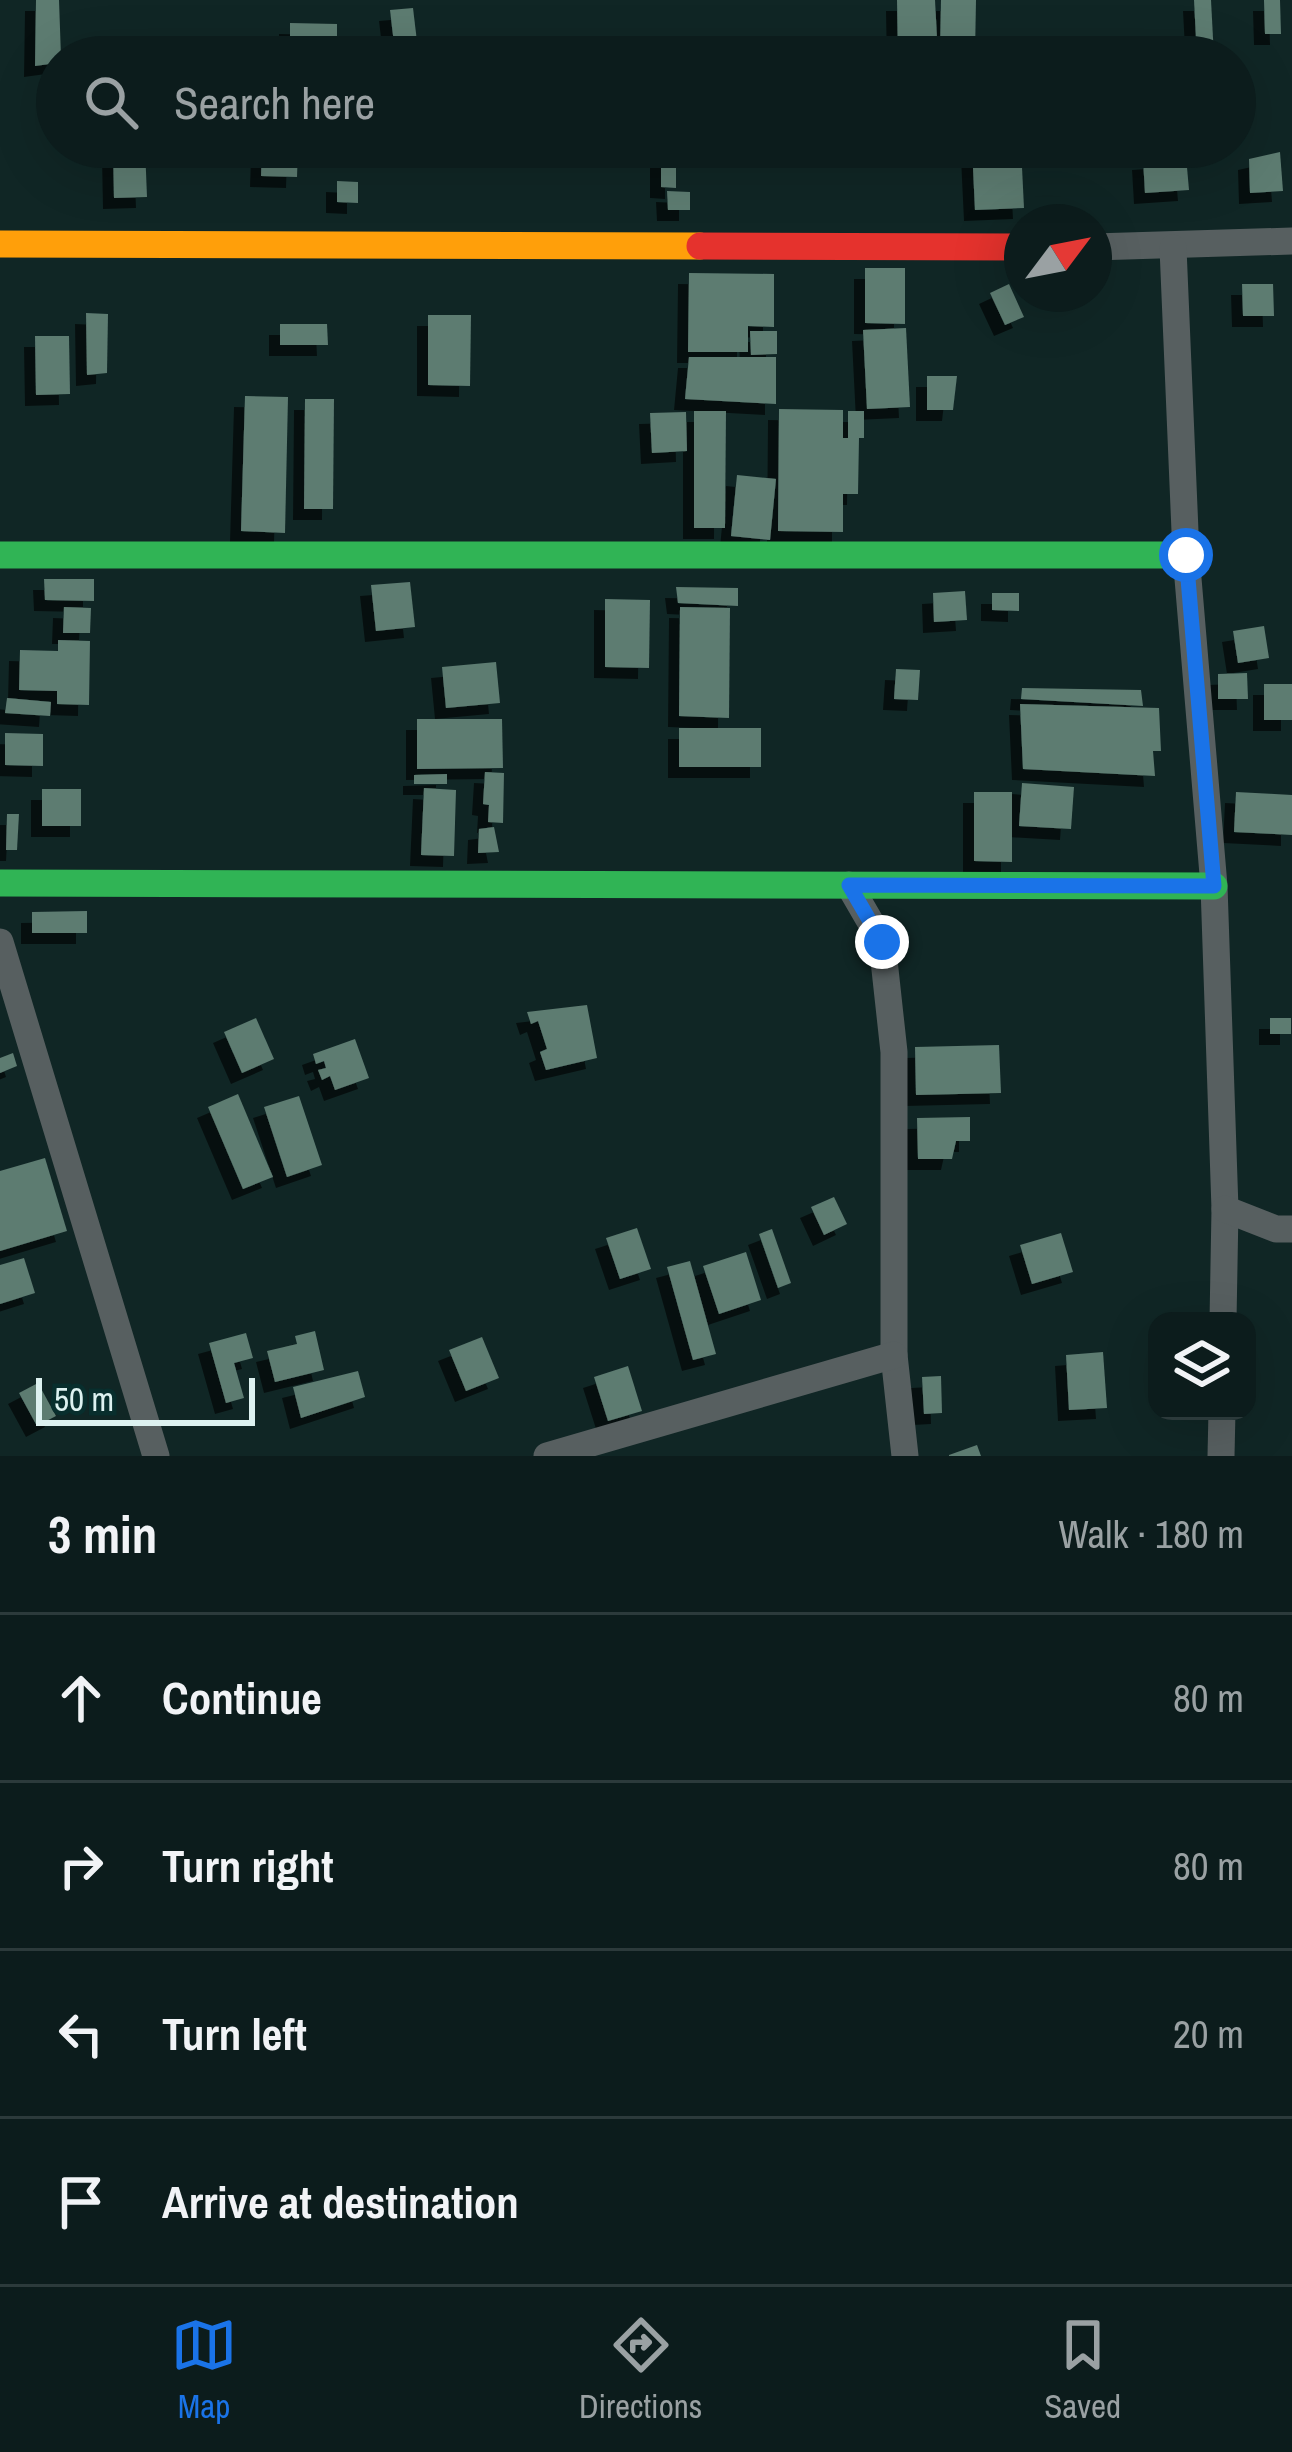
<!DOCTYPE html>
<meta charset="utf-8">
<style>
body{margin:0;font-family:"Archivo Narrow",sans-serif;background:#152525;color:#f1f3f6}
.controls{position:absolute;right:36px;bottom:36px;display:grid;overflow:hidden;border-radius:24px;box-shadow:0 12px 48px #0002}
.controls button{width:108px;height:108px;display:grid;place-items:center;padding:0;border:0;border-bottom:3px solid #2c3a3b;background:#0c1c1c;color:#f1f3f6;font:60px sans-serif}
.compass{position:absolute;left:1004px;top:204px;width:108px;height:108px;border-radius:50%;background:#0c1c1c;box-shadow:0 12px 48px #0002;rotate:58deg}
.scale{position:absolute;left:36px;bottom:30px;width:219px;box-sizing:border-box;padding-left:12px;border:6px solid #ddf1f0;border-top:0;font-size:33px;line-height:42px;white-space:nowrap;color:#ddf1f0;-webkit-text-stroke:9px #082e2d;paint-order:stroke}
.stop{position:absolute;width:36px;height:36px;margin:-27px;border:9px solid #1a73e8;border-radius:50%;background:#fff}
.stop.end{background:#1a73e8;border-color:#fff;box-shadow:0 3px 12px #0008}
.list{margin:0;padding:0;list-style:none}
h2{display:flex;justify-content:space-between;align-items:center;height:156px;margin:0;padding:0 48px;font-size:51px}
h2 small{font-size:39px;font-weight:400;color:#9aa1a3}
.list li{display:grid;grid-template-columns:78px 1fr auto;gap:36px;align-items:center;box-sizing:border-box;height:168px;padding:0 48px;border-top:3px solid #2c3a3b}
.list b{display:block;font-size:45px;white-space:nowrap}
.list em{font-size:39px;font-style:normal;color:#9aa1a3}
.icon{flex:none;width:66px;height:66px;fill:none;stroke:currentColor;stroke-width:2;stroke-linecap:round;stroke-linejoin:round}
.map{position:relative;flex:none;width:1292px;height:1456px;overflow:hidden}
.search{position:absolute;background:#0c1c1c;box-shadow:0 12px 48px #0002;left:36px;right:36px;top:36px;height:132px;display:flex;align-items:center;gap:30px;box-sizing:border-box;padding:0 42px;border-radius:66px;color:#9aa1a3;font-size:45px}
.sheet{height:828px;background:#0c1c1c}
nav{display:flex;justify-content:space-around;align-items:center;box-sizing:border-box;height:168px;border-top:3px solid #2c3a3b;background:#0c1c1c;font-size:33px;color:#9aa1a3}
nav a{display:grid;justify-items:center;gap:6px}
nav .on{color:#1a73e8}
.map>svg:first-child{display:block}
.building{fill:#5d7b71;filter:url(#shadow)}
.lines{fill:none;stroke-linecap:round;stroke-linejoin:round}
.street{stroke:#575f60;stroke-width:27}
.fast{stroke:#30b455;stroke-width:27}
.slow{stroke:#ff9f0a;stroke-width:27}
.jam{stroke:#e5322d;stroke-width:27}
.route{stroke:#1a73e8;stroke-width:15}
</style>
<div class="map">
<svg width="1292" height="1456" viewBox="0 0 1292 1456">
<defs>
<filter id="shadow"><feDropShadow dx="-11" dy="11" stdDeviation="0" flood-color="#0009"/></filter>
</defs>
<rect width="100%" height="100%" fill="#102625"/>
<!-- building -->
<g class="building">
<path d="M 36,0 L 59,0 L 61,57 L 57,57 L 57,63 L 35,66 Z"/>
<path d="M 897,0 L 935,0 L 938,57 L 898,57 Z"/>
<path d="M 941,0 L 976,0 L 975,54 L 940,53 Z"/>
<path d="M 1194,0 L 1211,0 L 1214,57 L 1197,57 Z"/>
<path d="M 1264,0 L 1280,0 L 1281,34 L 1265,34 Z"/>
<path d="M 413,8 L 418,50 L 395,52 L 390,10 Z"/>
<path d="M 290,23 L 337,24 L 337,56 L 290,56 Z"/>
<path d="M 113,147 L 145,147 L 147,197 L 114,198 Z"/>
<path d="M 262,147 L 298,147 L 297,177 L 261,176 Z"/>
<path d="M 972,147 L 1021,147 L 1024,208 L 975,210 Z"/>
<path d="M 661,151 L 676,151 L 676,188 L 661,187 Z"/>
<path d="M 1280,152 L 1283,191 L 1250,193 L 1249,159 Z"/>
<path d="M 1186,156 L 1189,190 L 1145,193 L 1143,159 Z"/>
<path d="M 337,181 L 358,182 L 358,203 L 337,202 Z"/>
<path d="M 667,191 L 690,192 L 690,210 L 668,210 Z"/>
<path d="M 865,268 L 905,268 L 905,324 L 865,323 Z"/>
<path d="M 689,273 L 774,274 L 774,327 L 748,326 L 748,352 L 688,352 Z"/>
<path d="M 1009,284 L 1024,317 L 1005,325 L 990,293 Z"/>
<path d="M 1242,284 L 1273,284 L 1274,316 L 1243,316 Z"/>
<path d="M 86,313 L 108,314 L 107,373 L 87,375 Z"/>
<path d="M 428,315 L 471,315 L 470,386 L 428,385 Z"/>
<path d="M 280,324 L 327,324 L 328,345 L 280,345 Z"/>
<path d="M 906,328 L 910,407 L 867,409 L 863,330 Z"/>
<path d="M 750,331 L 777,331 L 777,354 L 751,355 Z"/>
<path d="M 35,336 L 69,336 L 70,394 L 36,395 Z"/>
<path d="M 689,357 L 776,357 L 776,404 L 685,399 Z"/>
<path d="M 927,376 L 957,376 L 953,410 L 927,410 Z"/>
<path d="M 245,396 L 288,397 L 285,533 L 241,531 Z"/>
<path d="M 305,399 L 334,399 L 333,509 L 304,509 Z"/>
<path d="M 779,409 L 843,410 L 843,438 L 848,438 L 848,411 L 864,411 L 864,438 L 859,438 L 858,494 L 843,494 L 843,532 L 778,531 Z"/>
<path d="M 694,411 L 726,411 L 725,528 L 694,528 Z"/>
<path d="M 686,412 L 687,451 L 652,453 L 650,413 Z"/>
<path d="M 737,475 L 776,479 L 770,540 L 731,536 Z"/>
<path d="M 44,579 L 94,579 L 94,601 L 45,600 Z"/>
<path d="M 410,582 L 415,627 L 376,631 L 371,585 Z"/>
<path d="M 676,587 L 738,588 L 738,606 L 678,603 Z"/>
<path d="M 965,591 L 967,620 L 934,622 L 933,593 Z"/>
<path d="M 992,593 L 1019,593 L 1019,611 L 992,610 Z"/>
<path d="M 605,599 L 650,600 L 649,668 L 605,667 Z"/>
<path d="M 64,607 L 91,608 L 90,633 L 63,633 Z"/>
<path d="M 680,607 L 730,608 L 729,718 L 679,716 Z"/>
<path d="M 1264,626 L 1269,658 L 1238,663 L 1233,631 Z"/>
<path d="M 58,640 L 90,641 L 89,705 L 57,704 L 57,691 L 19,690 L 20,650 L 58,651 Z"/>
<path d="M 496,662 L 500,703 L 446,708 L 442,667 Z"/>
<path d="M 896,669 L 920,670 L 918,700 L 894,699 Z"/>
<path d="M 1247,673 L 1248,699 L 1218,699 L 1218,674 Z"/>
<rect x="1264" y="684" width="28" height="36"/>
<path d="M 1022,688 L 1141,690 L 1143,706 L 1021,699 Z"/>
<path d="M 7,698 L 51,702 L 50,716 L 5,713 Z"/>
<path d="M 1020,704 L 1159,708 L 1161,751 L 1153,751 L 1155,776 L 1023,769 Z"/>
<path d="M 417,719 L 502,719 L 503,768 L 417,769 Z"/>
<rect x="679" y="728" width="82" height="39"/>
<path d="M 5,733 L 43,734 L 43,766 L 5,765 Z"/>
<path d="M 485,772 L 504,773 L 503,823 L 488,822 L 489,805 L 483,804 Z"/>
<path d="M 447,774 L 447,784 L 414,784 L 414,775 Z"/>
<path d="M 1022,783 L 1074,787 L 1071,829 L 1019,826 Z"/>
<path d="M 424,788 L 456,790 L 454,856 L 421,855 Z"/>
<rect x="42" y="789" width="39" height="37"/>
<path d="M 974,792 L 1012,792 L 1012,862 L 974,861 Z"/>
<path d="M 1236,792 L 1292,795 L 1292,835 L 1234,832 Z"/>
<path d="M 7,814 L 19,814 L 17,850 L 6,850 Z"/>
<path d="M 494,827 L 499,852 L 478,853 L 479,829 Z"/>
<path d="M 87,911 L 87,933 L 32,933 L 32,912 Z"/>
<path d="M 587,1005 L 597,1058 L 546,1070 L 540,1052 L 547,1049 L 538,1021 L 531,1024 L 527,1012 Z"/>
<path d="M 256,1018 L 274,1059 L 242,1073 L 224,1032 Z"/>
<rect x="1270" y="1018" width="21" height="16"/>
<path d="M 355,1039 L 369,1078 L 335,1090 L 330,1076 L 322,1080 L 318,1070 L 326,1068 L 324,1061 L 316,1064 L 313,1054 Z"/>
<path d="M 999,1045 L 1001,1093 L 916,1095 L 915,1047 Z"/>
<path d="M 13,1053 L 17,1066 L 0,1073 L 0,1058 Z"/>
<path d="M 238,1094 L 273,1177 L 243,1189 L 208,1107 Z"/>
<path d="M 299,1096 L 322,1165 L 287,1177 L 264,1107 Z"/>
<path d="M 970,1117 L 970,1141 L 956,1141 L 952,1159 L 918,1159 L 917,1118 Z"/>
<path d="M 45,1158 L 67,1231 L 0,1251 L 0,1171 Z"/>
<path d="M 834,1197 L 847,1224 L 824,1235 L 811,1207 Z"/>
<path d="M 637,1228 L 651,1269 L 620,1279 L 606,1238 Z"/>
<path d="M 772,1229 L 791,1283 L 778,1288 L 759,1234 Z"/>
<path d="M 1061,1233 L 1073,1272 L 1032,1284 L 1020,1245 Z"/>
<path d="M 746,1252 L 761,1300 L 719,1314 L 703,1266 Z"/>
<path d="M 24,1258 L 35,1293 L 0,1304 L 0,1265 Z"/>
<path d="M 690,1261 L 716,1354 L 693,1360 L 667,1267 Z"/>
<path d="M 315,1331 L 324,1370 L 275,1382 L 267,1351 L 297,1344 L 295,1336 Z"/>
<path d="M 246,1333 L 253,1358 L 234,1363 L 244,1398 L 226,1403 L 209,1343 Z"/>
<path d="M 482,1337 L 499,1378 L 466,1391 L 449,1350 Z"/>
<path d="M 1103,1352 L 1107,1408 L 1069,1410 L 1066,1355 Z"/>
<path d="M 628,1366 L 642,1411 L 608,1421 L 594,1377 Z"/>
<path d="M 358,1371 L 365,1397 L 301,1418 L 293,1387 Z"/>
<path d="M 941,1376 L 942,1413 L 924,1414 L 922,1377 Z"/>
<path d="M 38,1383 L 56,1416 L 37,1426 L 19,1393 Z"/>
<path d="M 977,1445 L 981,1456 L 949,1456 L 949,1455 Z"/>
</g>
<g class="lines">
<!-- street -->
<g class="street">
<path d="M 1094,247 L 1292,241"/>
<path d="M 1173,248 L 1186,555 L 1214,886 L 1225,1209 L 1223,1321"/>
<path d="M 849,885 L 882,942 L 894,1052 L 894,1355 L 905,1456"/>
<path d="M 0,942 L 156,1456"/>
<path d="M 1225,1209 L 1276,1229 L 1292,1229"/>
<path d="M 547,1456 L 894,1355"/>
<path d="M 1221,1456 L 1222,1411"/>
</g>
<!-- fast -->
<g class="fast">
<path d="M 0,555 L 1186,555"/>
<path d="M 0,883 L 1214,886"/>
</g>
<!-- slow -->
<path class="slow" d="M 0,244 L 700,246"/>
<!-- jam -->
<path class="jam" d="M 700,246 L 1022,247"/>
</g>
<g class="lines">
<!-- route -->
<path class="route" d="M 882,942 L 849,885 L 1214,886 L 1186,555"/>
</g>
</svg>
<div class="controls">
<button><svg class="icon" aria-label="layers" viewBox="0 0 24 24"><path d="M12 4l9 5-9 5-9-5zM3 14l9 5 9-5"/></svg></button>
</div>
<svg class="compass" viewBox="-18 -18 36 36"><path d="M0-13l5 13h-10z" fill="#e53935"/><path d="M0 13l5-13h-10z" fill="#9aa1a3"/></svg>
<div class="scale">50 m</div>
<div class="stop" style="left:1186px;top:555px"></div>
<div class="stop end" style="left:882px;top:942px"></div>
<div class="search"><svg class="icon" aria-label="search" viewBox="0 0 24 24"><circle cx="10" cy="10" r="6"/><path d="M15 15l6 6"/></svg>Search here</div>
</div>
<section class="sheet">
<h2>3 min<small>Walk · 180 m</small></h2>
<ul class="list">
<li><svg class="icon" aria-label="ahead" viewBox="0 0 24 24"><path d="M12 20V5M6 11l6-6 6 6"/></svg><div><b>Continue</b></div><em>80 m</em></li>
<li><svg class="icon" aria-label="right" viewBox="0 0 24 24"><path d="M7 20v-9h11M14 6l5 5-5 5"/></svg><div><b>Turn right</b></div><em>80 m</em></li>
<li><svg class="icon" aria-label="left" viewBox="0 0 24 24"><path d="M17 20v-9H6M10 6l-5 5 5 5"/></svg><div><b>Turn left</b></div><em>20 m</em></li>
<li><svg class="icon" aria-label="arrive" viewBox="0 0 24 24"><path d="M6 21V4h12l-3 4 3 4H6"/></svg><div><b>Arrive at destination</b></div></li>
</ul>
</section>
<nav>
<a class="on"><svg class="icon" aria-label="map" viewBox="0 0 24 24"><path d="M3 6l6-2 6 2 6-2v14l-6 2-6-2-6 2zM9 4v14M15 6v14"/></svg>Map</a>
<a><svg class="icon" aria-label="directions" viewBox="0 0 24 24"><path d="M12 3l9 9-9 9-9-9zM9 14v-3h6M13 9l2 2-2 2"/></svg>Directions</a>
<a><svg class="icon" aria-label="saved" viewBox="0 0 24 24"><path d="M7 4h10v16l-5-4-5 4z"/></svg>Saved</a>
</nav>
